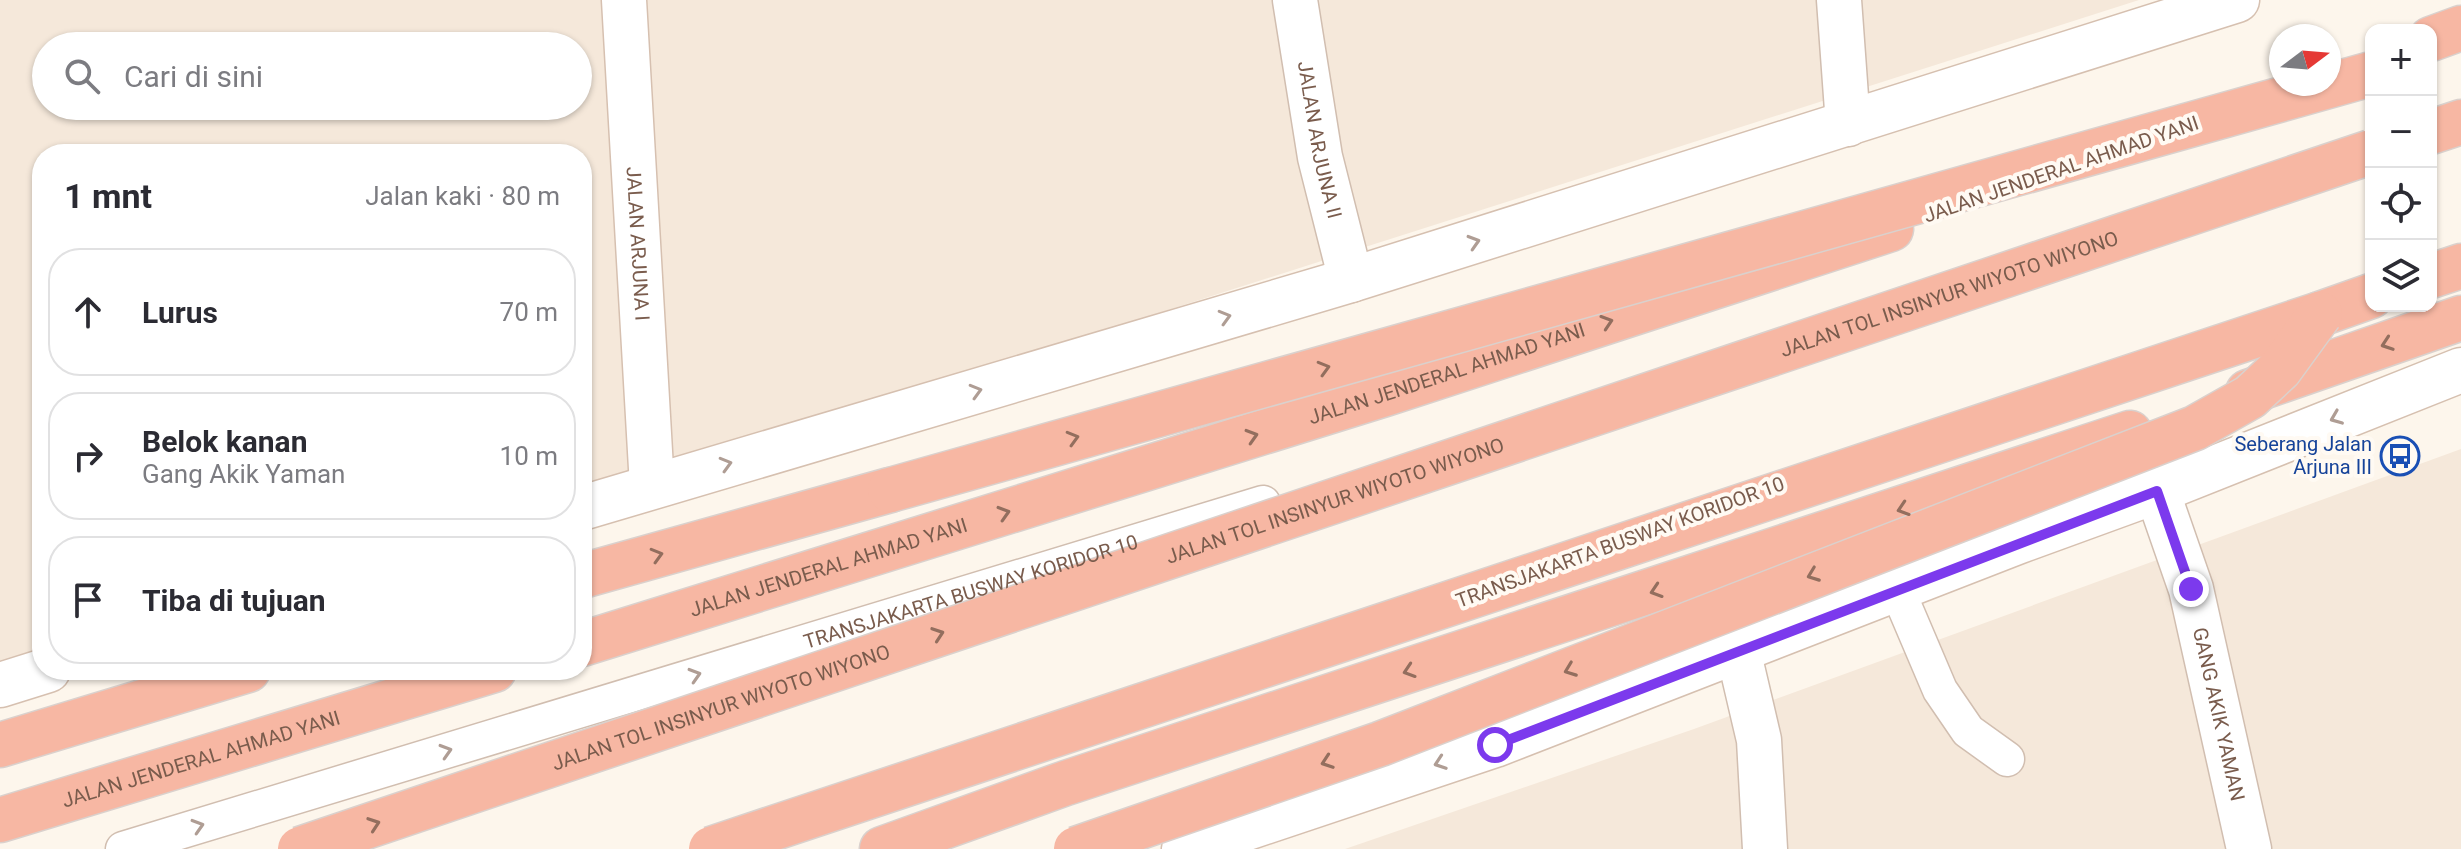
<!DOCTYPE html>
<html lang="id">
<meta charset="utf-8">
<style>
body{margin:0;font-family:Roboto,sans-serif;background:#f2f2f3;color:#2b2b33}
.controls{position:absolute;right:24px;top:24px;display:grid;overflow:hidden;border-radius:16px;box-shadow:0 2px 6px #0004}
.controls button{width:72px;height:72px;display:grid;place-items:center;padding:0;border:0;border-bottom:2px solid #e1e1e2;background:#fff;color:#2b2b33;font:40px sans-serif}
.compass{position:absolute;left:2269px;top:24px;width:72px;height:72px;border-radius:50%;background:#fff;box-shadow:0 2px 6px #0004;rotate:74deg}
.stop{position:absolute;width:24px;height:24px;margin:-18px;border:6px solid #7c3aed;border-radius:50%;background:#fff}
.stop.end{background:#7c3aed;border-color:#fff;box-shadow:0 2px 8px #0008}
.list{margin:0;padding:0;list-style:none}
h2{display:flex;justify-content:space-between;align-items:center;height:104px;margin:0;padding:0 32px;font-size:34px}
h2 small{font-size:26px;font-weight:400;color:#7c7c81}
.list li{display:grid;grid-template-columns:52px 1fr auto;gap:24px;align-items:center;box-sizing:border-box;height:128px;margin:0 16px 16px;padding:0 16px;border:2px solid #e1e1e2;border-radius:32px}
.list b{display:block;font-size:30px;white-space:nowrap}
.list p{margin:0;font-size:26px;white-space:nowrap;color:#7c7c81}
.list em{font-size:26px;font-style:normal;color:#7c7c81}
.icon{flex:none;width:44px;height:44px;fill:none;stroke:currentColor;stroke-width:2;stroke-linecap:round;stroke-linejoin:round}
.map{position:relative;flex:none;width:2461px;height:849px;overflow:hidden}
.search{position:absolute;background:#fff;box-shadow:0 2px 6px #0004;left:32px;top:32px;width:560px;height:88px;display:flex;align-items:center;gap:20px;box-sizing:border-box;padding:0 28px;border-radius:44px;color:#7c7c81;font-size:30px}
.panel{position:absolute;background:#fff;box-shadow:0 2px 6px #0004;left:32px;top:144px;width:560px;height:536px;border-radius:32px}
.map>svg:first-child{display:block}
.residential{fill:#f5e8da;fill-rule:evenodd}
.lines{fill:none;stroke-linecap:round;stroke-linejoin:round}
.lane-casing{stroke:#d1beb0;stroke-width:37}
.street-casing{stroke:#d1beb0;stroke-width:47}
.secondary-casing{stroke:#d6c0b0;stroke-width:47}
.highway-casing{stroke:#dad1cd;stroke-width:47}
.lane{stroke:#fff;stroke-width:34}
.street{stroke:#fff;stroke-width:44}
.secondary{stroke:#fff;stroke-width:44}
.highway{stroke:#f7b7a3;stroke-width:44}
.highway-bridge-casing{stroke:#dad1cd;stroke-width:47;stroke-linecap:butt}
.highway-bridge{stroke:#f7b7a3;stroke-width:44}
.oneway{stroke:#af9d94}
.oneway2{stroke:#936e5e}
.route{stroke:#7c3aed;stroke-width:10}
.labels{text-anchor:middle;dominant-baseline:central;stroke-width:8;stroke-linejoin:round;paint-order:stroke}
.street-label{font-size:20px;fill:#7a5c4d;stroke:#fffaf3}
.transit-label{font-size:20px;fill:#164399;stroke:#fffaf3;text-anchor:end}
</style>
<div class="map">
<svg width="2461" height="849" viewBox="0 0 2461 849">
<rect width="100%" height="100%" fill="#fdf6ec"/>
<!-- residential -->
<g class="residential">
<path d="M 0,0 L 2139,0 L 582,497 L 582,154 L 42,154 L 42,670 L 0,683 ZM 46,46 L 578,46 L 578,106 L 46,106 Z"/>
<path d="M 2461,449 L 2461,849 L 1345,849 L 1694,729 Z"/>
</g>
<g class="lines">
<defs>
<g id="lane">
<path d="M 1897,589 L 1940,690 L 1968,731 L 2007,759"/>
<path id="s1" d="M 123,849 L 1263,503"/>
</g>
<g id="street">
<path id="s2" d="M 1295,0 L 1320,157 L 1351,280"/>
<path d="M 1839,0 L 1848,124"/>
<path id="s3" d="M 2157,491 L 2191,589 L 2249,849"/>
<path d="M 1738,650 L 1759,740 L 1765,849"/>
</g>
<g id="secondary">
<path id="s4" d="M 624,0 L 652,486"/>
<path d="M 582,508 L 1351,280 L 2237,0"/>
<path d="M 0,685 L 48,670"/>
<path d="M 1184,849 L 1495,745 L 2017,542 L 2157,491 L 2461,370"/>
</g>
<g id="highway">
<path d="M 2431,39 L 2461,28"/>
<path d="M 2431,132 L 2461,122"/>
<path d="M 2431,276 L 2461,266"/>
<path d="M 2320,314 L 2371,296"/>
<path d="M 2248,392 L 2461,318"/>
<path d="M 582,576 L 890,490"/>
<path id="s5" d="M 582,644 L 1385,394 L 1891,229"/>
<path d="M 0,745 L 248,670"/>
<path id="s6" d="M 0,820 L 494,670"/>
<path d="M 882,849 L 1066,783 L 2130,433"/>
</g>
</defs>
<!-- lane casing -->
<use href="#lane" class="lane-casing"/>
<!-- street casing -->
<use href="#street" class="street-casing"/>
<!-- secondary casing -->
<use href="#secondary" class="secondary-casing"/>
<!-- highway casing -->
<use href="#highway" class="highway-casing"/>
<!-- lane -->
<use href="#lane" class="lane"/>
<!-- street -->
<use href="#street" class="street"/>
<!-- secondary -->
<use href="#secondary" class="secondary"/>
<!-- highway -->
<use href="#highway" class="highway"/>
<defs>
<g id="highway-bridge">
<path d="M 890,490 L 2371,74"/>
<path id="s7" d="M 300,849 L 2371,152"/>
<path d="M 711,849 L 2320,314"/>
<path d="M 1076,849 L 1380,744 L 2195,428 L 2250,397 L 2280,369 L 2320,314"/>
</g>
</defs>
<!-- highway-bridge casing -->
<use href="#highway-bridge" class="highway-bridge-casing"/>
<!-- highway-bridge -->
<use href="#highway-bridge" class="highway-bridge"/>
</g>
<!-- one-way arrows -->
<defs><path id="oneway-chevron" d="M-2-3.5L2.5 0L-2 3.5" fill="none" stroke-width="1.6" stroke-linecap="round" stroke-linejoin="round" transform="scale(2)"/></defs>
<g class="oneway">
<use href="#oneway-chevron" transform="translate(1474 242) rotate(-17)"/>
<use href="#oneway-chevron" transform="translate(1225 317) rotate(-16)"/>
<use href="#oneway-chevron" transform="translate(976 391) rotate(-16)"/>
<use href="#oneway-chevron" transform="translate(2336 418) rotate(158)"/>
<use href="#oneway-chevron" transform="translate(726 464) rotate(-16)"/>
<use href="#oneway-chevron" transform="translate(695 675) rotate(-17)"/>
<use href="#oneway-chevron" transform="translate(446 751) rotate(-17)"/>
<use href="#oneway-chevron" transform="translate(1440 763) rotate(161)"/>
<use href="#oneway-chevron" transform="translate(198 826) rotate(-17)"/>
</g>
<g class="oneway2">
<use href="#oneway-chevron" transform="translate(1607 322) rotate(-18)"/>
<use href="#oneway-chevron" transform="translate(2387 344) rotate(161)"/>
<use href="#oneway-chevron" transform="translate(1324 368) rotate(-16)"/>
<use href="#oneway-chevron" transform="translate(1252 436) rotate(-17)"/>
<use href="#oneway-chevron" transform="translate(1073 438) rotate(-16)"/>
<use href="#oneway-chevron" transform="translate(1903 509) rotate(162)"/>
<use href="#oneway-chevron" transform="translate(1004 513) rotate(-17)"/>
<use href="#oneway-chevron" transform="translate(657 555) rotate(-16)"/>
<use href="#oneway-chevron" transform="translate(1813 575) rotate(159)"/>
<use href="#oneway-chevron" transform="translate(1656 591) rotate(162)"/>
<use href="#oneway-chevron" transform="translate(938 634) rotate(-19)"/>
<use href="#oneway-chevron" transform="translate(1570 670) rotate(159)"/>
<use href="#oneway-chevron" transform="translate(1409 671) rotate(162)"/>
<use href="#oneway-chevron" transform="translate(1327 762) rotate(161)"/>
<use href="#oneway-chevron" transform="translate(374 824) rotate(-19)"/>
</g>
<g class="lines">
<!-- route -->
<path class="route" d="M 1495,745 L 2157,491 L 2191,589"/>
</g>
<!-- icons -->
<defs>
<symbol id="bus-ring" viewBox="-11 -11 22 22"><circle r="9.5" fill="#fffaf3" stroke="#1a4fb4" stroke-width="1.5"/><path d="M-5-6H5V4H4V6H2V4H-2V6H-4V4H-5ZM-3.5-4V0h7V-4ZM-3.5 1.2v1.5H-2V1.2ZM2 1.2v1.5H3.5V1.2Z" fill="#1a4fb4"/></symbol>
</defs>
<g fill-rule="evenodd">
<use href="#bus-ring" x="2378" y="434" width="44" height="44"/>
</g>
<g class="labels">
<!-- street labels -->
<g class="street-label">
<text stroke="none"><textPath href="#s2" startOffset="142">JALAN ARJUNA II</textPath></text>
<text transform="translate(2061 169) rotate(-19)">JALAN JENDERAL AHMAD YANI</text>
<text stroke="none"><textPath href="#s4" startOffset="244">JALAN ARJUNA I</textPath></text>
<text stroke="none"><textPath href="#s7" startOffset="1740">JALAN TOL INSINYUR WIYOTO WIYONO</textPath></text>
<text stroke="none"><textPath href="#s5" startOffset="906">JALAN JENDERAL AHMAD YANI</textPath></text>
<text stroke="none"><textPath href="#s7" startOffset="1092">JALAN TOL INSINYUR WIYOTO WIYONO</textPath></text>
<text transform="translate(1620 542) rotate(-20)">TRANSJAKARTA BUSWAY KORIDOR 10</text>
<text stroke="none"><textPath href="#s5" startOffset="258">JALAN JENDERAL AHMAD YANI</textPath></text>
<text stroke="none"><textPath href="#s1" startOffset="886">TRANSJAKARTA BUSWAY KORIDOR 10</textPath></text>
<text stroke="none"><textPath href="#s7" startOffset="444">JALAN TOL INSINYUR WIYOTO WIYONO</textPath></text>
<text stroke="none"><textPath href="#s3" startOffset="232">GANG AKIK YAMAN</textPath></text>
<text stroke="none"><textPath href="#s6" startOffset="210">JALAN JENDERAL AHMAD YANI</textPath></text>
</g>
<!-- transit labels -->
<g class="transit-label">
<text x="2372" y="444">Seberang Jalan<tspan x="2372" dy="23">Arjuna III</tspan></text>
</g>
</g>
</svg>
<div class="controls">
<button>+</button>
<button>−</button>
<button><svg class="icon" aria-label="locate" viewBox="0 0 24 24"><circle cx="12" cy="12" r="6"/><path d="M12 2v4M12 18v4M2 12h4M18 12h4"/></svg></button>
<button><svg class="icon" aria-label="layers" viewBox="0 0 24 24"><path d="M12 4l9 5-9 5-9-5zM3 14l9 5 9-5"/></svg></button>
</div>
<svg class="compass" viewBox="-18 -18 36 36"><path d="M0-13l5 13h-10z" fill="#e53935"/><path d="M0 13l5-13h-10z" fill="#7c7c81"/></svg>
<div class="stop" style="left:1495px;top:745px"></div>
<div class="stop end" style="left:2191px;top:589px"></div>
<div class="search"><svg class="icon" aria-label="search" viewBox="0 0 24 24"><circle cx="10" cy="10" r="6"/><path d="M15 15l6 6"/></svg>Cari di sini</div>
<section class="panel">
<h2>1 mnt<small>Jalan kaki · 80 m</small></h2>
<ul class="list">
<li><svg class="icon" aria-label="ahead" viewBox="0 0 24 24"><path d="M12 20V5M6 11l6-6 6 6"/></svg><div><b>Lurus</b></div><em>70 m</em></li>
<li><svg class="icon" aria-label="right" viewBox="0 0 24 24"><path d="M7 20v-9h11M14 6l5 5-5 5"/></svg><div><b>Belok kanan</b><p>Gang Akik Yaman</p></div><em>10 m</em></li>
<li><svg class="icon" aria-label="arrive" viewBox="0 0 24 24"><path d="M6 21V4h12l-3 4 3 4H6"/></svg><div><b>Tiba di tujuan</b></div></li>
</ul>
</section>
</div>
